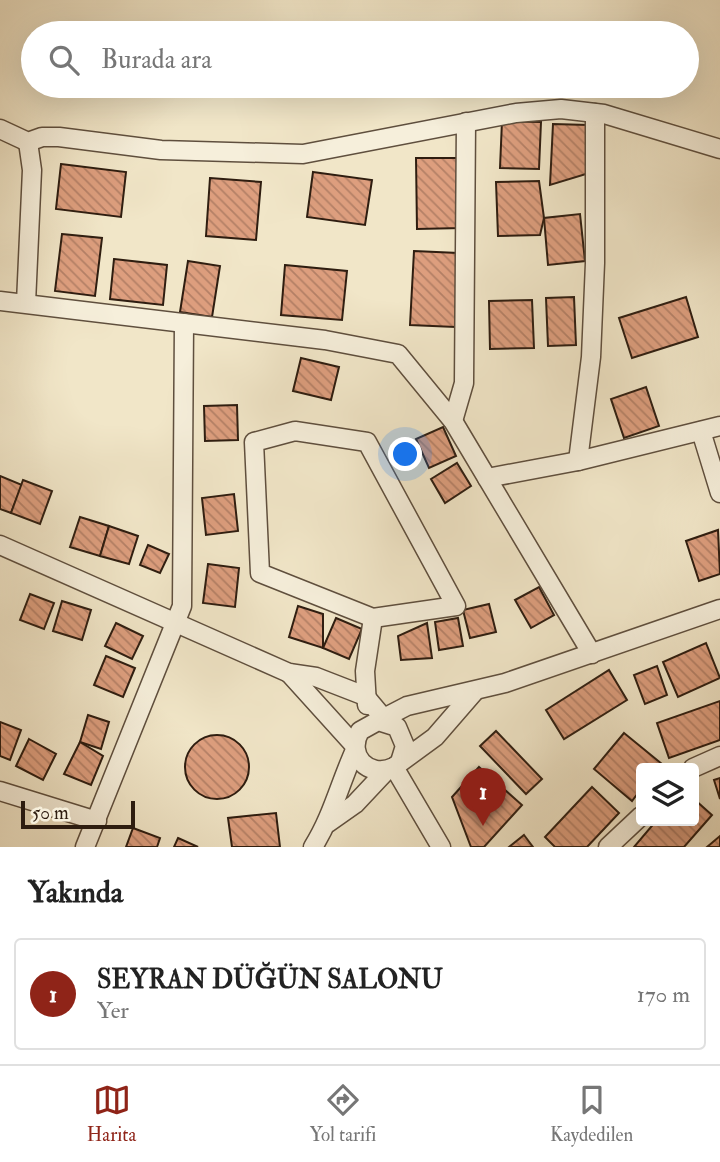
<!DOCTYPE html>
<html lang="tr">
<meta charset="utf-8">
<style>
body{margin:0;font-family:"IM FELL Double Pica",serif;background:#f6f6f6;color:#222}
.controls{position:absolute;right:21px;bottom:21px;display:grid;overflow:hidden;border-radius:7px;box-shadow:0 7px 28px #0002}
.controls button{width:63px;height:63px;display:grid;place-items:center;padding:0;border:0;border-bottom:2px solid #e0e0e0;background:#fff;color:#222;font:35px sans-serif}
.scale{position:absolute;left:21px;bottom:18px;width:114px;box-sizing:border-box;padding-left:7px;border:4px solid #2e1d10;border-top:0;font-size:19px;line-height:24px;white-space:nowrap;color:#2e1d10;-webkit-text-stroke:5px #f6efdb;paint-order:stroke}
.you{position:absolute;left:406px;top:455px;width:24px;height:24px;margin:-18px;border:5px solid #fff;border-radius:50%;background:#1a73e8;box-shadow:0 0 0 10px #1a73e833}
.badge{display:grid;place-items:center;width:46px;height:46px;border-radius:50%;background:#8f2418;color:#fff;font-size:23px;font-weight:700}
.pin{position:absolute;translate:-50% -58px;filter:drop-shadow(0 2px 4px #0008)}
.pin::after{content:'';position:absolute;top:37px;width:24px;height:21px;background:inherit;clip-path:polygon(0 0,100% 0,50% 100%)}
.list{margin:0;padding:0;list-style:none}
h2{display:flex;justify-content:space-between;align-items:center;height:91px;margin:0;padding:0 28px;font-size:30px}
h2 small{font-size:23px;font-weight:400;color:#767676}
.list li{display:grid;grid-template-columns:46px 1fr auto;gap:21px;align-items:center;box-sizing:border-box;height:112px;margin:0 14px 14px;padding:0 14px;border:2px solid #e0e0e0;border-radius:7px}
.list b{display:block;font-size:26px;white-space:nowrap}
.list p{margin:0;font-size:23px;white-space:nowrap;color:#767676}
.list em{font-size:23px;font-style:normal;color:#767676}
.icon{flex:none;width:38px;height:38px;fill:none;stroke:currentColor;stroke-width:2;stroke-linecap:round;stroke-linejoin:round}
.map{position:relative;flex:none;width:720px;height:847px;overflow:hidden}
.search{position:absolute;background:#fff;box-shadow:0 7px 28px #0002;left:21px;right:21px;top:21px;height:77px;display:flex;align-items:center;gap:18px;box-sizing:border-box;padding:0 24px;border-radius:38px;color:#767676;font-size:26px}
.sheet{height:217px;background:#fff}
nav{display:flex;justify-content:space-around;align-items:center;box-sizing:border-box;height:98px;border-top:2px solid #e0e0e0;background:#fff;font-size:19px;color:#767676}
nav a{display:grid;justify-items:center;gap:4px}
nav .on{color:#8f2418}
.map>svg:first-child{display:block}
.building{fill:url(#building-back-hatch);stroke:#2e1d10;stroke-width:2}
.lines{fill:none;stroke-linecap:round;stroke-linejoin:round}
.minor-casing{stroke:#5f4f3e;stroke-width:21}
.minor{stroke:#f6efdb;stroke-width:18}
</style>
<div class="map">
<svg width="720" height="847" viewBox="0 0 720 847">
<defs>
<pattern id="building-back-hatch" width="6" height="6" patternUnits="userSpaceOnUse" patternTransform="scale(1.75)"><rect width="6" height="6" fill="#dd9e7e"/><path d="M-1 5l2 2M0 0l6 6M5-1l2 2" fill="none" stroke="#b48066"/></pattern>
</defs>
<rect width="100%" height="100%" fill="#f1e6c8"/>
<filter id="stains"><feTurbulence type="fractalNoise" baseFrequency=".00286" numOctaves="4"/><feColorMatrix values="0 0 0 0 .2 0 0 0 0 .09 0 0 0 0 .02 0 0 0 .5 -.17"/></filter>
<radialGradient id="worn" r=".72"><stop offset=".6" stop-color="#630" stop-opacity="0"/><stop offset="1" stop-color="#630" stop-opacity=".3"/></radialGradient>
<!-- building -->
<g class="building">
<path d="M 502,121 L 541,122 L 539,169 L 500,168 Z"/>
<path d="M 553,124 L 588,125 L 586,174 L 550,185 Z"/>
<path d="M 416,158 L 461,158 L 462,228 L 417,229 Z"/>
<path d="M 61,164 L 126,172 L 121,217 L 56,209 Z"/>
<path d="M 313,172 L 372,180 L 365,225 L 307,217 Z"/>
<path d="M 210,178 L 261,182 L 256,240 L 206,236 Z"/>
<path d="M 539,181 L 544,218 L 540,235 L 498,236 L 496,182 Z"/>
<path d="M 580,214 L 585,261 L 548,265 L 544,218 Z"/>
<path d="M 62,234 L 102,238 L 95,296 L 55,291 Z"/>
<path d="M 414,251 L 458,253 L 455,327 L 410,325 Z"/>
<path d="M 114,259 L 167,265 L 163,305 L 110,299 Z"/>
<path d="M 188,261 L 220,266 L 212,317 L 180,312 Z"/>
<path d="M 285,265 L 347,271 L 342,320 L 281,315 Z"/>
<path d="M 574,297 L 576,345 L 548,346 L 546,298 Z"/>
<path d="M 686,297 L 698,337 L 632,358 L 619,318 Z"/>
<path d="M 532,300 L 534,348 L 490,349 L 489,301 Z"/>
<path d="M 301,358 L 339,367 L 331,400 L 293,391 Z"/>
<path d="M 646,387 L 659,426 L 624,438 L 611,399 Z"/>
<path d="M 237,405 L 238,440 L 205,441 L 204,406 Z"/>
<path d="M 443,427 L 456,456 L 429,468 L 416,439 Z"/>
<path d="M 457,463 L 471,486 L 445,503 L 431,479 Z"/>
<path d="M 0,476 L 22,485 L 11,513 L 0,509 Z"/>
<path d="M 23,480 L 52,491 L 40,524 L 11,513 Z"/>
<path d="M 234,494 L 238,531 L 206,535 L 202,498 Z"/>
<path d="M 80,517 L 109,526 L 100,556 L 70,547 Z"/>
<path d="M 109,526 L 138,536 L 129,564 L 100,556 Z"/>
<path d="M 718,530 L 720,574 L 699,581 L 686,541 Z"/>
<path d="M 148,545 L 169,554 L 160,573 L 140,565 Z"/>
<path d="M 208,564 L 239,568 L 235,607 L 203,603 Z"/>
<path d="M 539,587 L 554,615 L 531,628 L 515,600 Z"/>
<path d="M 30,594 L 54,603 L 44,629 L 20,620 Z"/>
<path d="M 62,601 L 91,610 L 82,640 L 53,631 Z"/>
<path d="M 489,604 L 496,632 L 470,638 L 463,610 Z"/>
<path d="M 298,606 L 323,614 L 323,648 L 289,637 Z"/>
<path d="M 336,618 L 362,629 L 349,659 L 323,648 Z"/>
<path d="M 458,618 L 463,646 L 439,650 L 435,622 Z"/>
<path d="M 116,623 L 143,636 L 132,659 L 105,646 Z"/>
<path d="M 427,623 L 432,658 L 401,660 L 398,636 Z"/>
<path d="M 706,643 L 720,678 L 678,697 L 663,662 Z"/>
<path d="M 106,656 L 135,668 L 123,697 L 94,685 Z"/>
<path d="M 657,666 L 667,695 L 645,704 L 634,675 Z"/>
<path d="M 609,670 L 627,700 L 564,739 L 546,710 Z"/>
<path d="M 720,701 L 720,740 L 669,758 L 657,723 Z"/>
<path d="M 88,715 L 109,722 L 101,749 L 80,742 Z"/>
<path d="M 0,722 L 21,730 L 10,760 L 0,756 Z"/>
<path d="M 496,731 L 542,779 L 526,794 L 480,746 Z"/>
<path d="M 624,733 L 662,764 L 658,768 L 641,768 L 641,789 L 632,801 L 594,769 Z"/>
<circle cx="217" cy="767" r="32"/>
<path d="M 29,739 L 56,754 L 43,780 L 16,766 Z"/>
<path d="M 80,742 L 103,756 L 91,785 L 64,774 Z"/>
<path d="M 479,767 L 522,805 L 484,847 L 471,847 L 452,797 Z"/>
<path d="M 720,778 L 720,799 L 714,780 Z"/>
<path d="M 592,787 L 619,813 L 587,847 L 555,847 L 545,837 Z"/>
<path d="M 694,799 L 712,815 L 684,847 L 634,847 L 656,821 L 694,821 Z"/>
<path d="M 276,813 L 280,847 L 232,847 L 228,818 Z"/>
<path d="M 133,828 L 160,838 L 157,847 L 126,847 Z"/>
<path d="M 524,835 L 533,847 L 509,847 Z"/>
<path d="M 720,836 L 720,847 L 707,847 Z"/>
<path d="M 178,838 L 198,847 L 174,847 Z"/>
</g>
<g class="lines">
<defs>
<g id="minor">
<path d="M 0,129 L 28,142 L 42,137 L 59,137 L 161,150 L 303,154 L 516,113 L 561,109 L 604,114 L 720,149"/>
<path d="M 0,301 L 325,340 L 398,354 L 453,421 L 592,654"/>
<path d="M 26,303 L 32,170 L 28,142"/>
<path d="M 453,421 L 464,383 L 466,122"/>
<path d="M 295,431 L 367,442 L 456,606 L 373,618 L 260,573 L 254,442 Z"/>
<path d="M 701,431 L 720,493"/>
<path d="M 578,461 L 591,357 L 595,263 L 595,113"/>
<path d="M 487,478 L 578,461 L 720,426"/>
<path d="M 0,545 L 289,673 L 316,677 L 365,696 L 386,721"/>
<path d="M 289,673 L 355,746"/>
<path d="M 367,705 L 365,671 L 373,618"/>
<path d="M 378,721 L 407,706 L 505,683 L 720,609"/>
<path d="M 400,762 L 405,746 L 397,727 L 378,721 L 360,731 C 346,755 368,779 394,767 L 435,737 L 474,692"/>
<path d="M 394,767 L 441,847"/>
<path d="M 693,768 L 720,756"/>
<path d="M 0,791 L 97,821"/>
<path d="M 328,823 L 355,804 L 386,771"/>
<path d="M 85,847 L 182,606 L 184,323"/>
<path d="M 313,847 C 332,817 340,783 355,750"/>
<path d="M 608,847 L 641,816"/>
</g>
</defs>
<!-- minor casing -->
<use href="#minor" class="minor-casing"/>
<!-- minor -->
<use href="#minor" class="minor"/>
</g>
<rect width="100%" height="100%" filter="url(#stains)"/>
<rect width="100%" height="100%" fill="url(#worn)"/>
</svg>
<div class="controls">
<button><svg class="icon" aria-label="layers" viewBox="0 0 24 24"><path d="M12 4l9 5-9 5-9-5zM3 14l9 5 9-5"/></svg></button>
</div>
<div class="scale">50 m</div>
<div class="you"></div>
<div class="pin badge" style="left:483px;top:826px">1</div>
<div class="search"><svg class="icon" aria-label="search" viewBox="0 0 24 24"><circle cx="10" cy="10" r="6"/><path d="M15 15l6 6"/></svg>Burada ara</div>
</div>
<section class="sheet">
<h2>Yakında<small></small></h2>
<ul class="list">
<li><span class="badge">1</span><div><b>SEYRAN DÜĞÜN SALONU</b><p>Yer</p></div><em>170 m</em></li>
</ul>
</section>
<nav>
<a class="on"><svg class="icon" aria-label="map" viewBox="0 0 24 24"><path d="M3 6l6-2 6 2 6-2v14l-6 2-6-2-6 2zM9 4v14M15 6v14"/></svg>Harita</a>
<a><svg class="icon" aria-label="directions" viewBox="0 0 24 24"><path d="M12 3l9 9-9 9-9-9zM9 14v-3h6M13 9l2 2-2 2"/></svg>Yol tarifi</a>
<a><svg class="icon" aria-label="saved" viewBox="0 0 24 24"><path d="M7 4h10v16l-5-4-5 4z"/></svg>Kaydedilen</a>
</nav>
